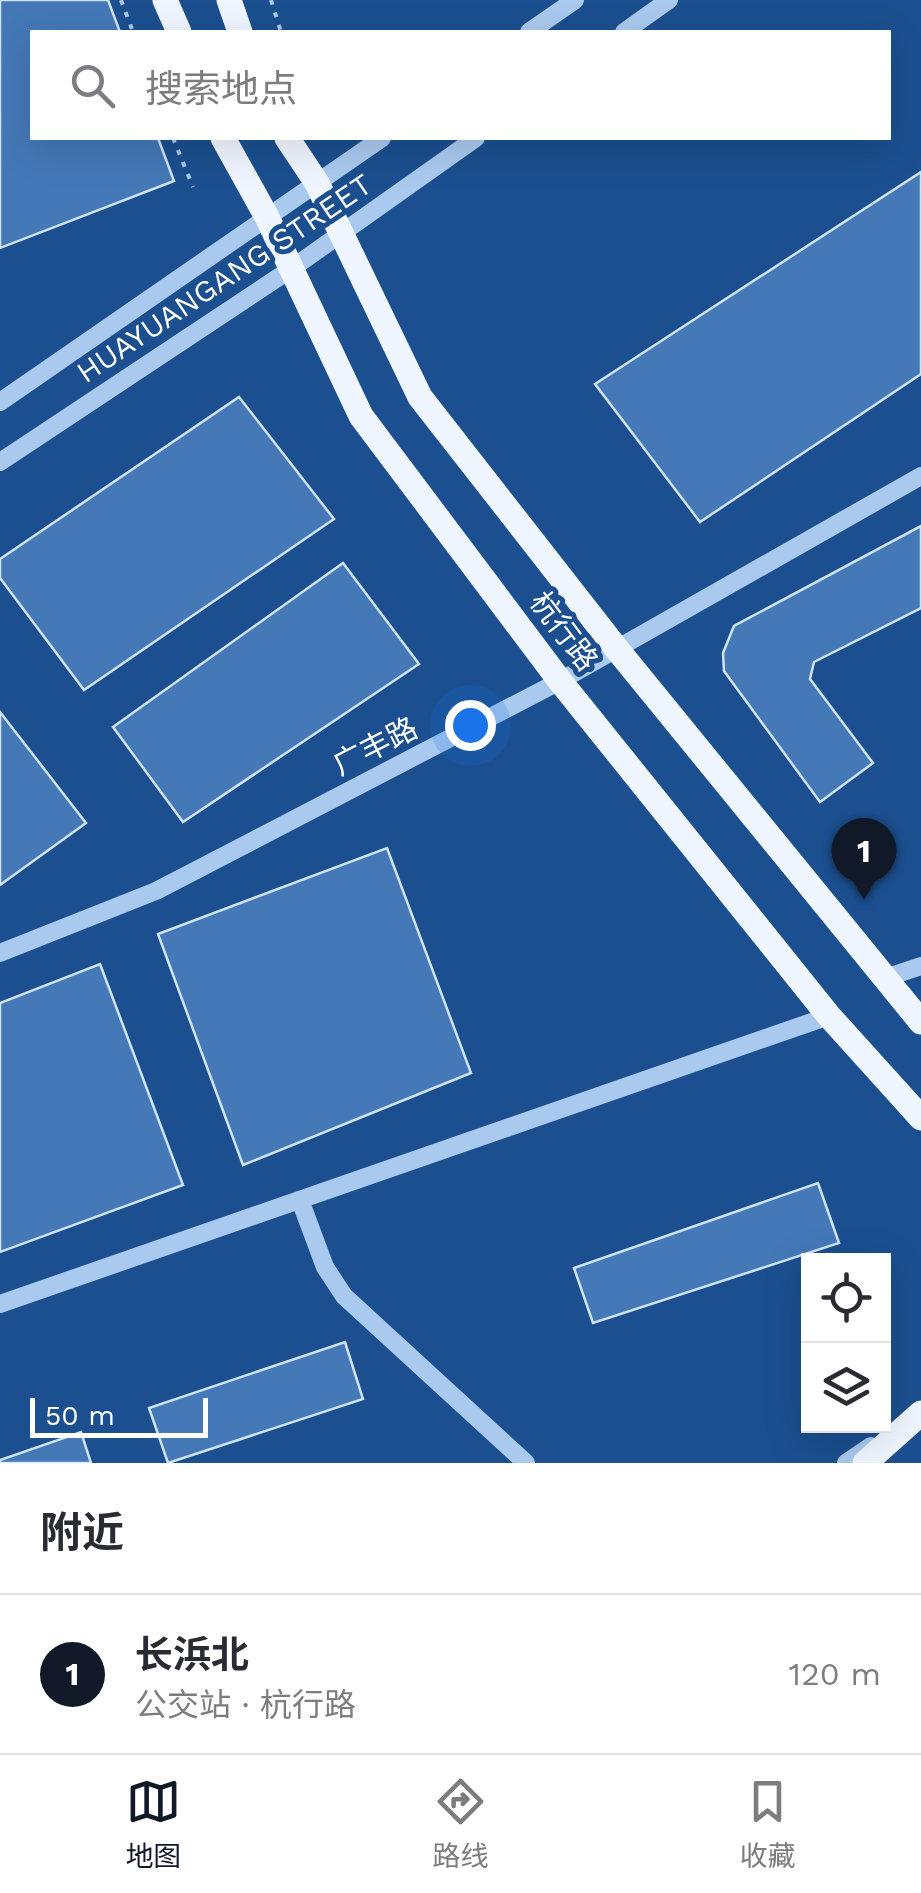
<!DOCTYPE html>
<html lang="zh">
<meta charset="utf-8">
<style>
body{margin:0;font-family:"Work Sans","Noto Sans SC",sans-serif;background:#f7f7f7;color:#2b2b33}
.controls{position:absolute;right:30px;bottom:30px;display:grid;overflow:hidden;border-radius:0px;box-shadow:0 10px 40px #0002}
.controls button{width:90px;height:90px;display:grid;place-items:center;padding:0;border:0;border-bottom:2px solid #e1e1e2;background:#fff;color:#2b2b33;font:50px sans-serif}
.scale{position:absolute;left:30px;bottom:25px;width:178px;box-sizing:border-box;padding-left:10px;border:5px solid #fff;border-top:0;font-size:28px;line-height:35px;white-space:nowrap;color:#fff;-webkit-text-stroke:8px #1b4f8f;paint-order:stroke}
.you{position:absolute;left:470px;top:725px;width:35px;height:35px;margin:-25px;border:8px solid #fff;border-radius:50%;background:#1a73e8;box-shadow:0 0 0 15px #1a73e833}
.badge{display:grid;place-items:center;width:65px;height:65px;border-radius:50%;background:#111827;color:#fff;font-size:32px;font-weight:700}
.pin{position:absolute;translate:-50% -82px;filter:drop-shadow(0 2px 5px #0008)}
.pin::after{content:'';position:absolute;top:52px;width:35px;height:30px;background:inherit;clip-path:polygon(0 0,100% 0,50% 100%)}
.list{margin:0;padding:0;list-style:none}
h2{display:flex;justify-content:space-between;align-items:center;height:130px;margin:0;padding:0 40px;font-size:42px}
h2 small{font-size:32px;font-weight:400;color:#7c7c81}
.list li{display:grid;grid-template-columns:65px 1fr auto;gap:30px;align-items:center;box-sizing:border-box;height:160px;padding:0 40px;border-top:2px solid #e1e1e2}
.list b{display:block;font-size:38px;white-space:nowrap}
.list p{margin:0;font-size:32px;white-space:nowrap;color:#7c7c81}
.list em{font-size:32px;font-style:normal;color:#7c7c81}
.icon{flex:none;width:55px;height:55px;fill:none;stroke:currentColor;stroke-width:2;stroke-linecap:round;stroke-linejoin:round}
.map{position:relative;flex:none;width:921px;height:1463px;overflow:hidden}
.search{position:absolute;background:#fff;box-shadow:0 10px 40px #0002;left:30px;right:30px;top:30px;height:110px;display:flex;align-items:center;gap:25px;box-sizing:border-box;padding:0 35px;border-radius:0px;color:#7c7c81;font-size:38px}
.sheet{height:290px;background:#fff}
nav{display:flex;justify-content:space-around;align-items:center;box-sizing:border-box;height:140px;border-top:2px solid #e1e1e2;background:#fff;font-size:28px;color:#7c7c81}
nav a{display:grid;justify-items:center;gap:5px}
nav .on{color:#111827}
.map>svg:first-child{display:block}
.building{fill:#4478b7;stroke:#cfe3fa;stroke-width:2.5}
.lines{fill:none;stroke-linecap:round;stroke-linejoin:round}
.path{stroke:#a9c9ee;stroke-width:4;stroke-dasharray:5 8;stroke-linecap:butt}
.minor{stroke:#a9c9ee;stroke-width:18}
.major{stroke:#f0f6ff;stroke-width:25}
.labels{text-anchor:middle;dominant-baseline:central;stroke-width:10;stroke-linejoin:round;paint-order:stroke}
.street-label{font-size:30px;fill:#fff;stroke:#1b4f8f}
</style>
<div class="map">
<svg width="921" height="1463" viewBox="0 0 921 1463">
<rect width="100%" height="100%" fill="#1b4f8f"/>
<!-- building -->
<g class="building">
<path d="M 0,0 L 108,0 L 120,32 L 32,32 L 32,138 L 158,138 L 174,181 L 0,248 Z"/>
<path d="M 921,172 L 921,374 L 700,522 L 595,384 Z"/>
<path d="M 239,397 L 334,519 L 84,690 L 0,578 L 0,559 Z"/>
<path d="M 921,526 L 921,608 L 814,662 L 810,679 L 873,763 L 820,802 L 724,671 L 723,653 L 734,626 Z"/>
<path d="M 343,563 L 419,664 L 183,822 L 113,727 Z"/>
<path d="M 0,712 L 86,823 L 0,885 Z"/>
<path d="M 387,848 L 471,1073 L 243,1165 L 158,934 Z"/>
<path d="M 100,964 L 183,1185 L 0,1252 L 0,1003 Z"/>
<path d="M 818,1183 L 839,1243 L 593,1323 L 574,1268 Z"/>
<path d="M 345,1342 L 363,1399 L 168,1463 L 149,1408 Z"/>
<path d="M 81,1432 L 91,1463 L 0,1463 L 0,1460 Z"/>
</g>
<g class="lines">
<!-- path -->
<g class="path">
<path d="M 121,0 L 133,32"/>
<path d="M 271,0 L 281,32"/>
<path d="M 173,138 L 193,187"/>
</g>
<!-- minor -->
<g class="minor">
<path d="M 529,32 L 575,0"/>
<path d="M 624,32 L 669,0"/>
<path d="M 0,402 L 382,138"/>
<path d="M 0,462 L 291,269 L 476,138"/>
<path d="M 0,953 L 156,891 L 560,681 L 921,476"/>
<path d="M 885,978 L 921,966"/>
<path d="M 300,1200 L 325,1267 L 344,1296 L 526,1463"/>
<path d="M 0,1304 L 829,1016"/>
<path d="M 846,1463 L 871,1446"/>
</g>
<!-- major -->
<g class="major">
<path d="M 165,0 L 179,32"/>
<path d="M 229,0 L 240,32"/>
<path d="M 223,138 L 267,217 L 361,416 L 560,681 L 829,1016 L 921,1118"/>
<path d="M 287,138 L 317,183 L 420,397 L 616,648 L 921,1022"/>
<path d="M 865,1463 L 921,1413"/>
</g>
</g>
<g class="labels">
<!-- street labels -->
<g class="street-label">
<text transform="translate(224 278) rotate(-34)">HUAYUANGANG STREET</text>
<text transform="translate(564 631) rotate(53)">杭行路</text>
<text transform="translate(375 746) rotate(-27)">广丰路</text>
</g>
</g>
</svg>
<div class="controls">
<button><svg class="icon" aria-label="locate" viewBox="0 0 24 24"><circle cx="12" cy="12" r="6"/><path d="M12 2v4M12 18v4M2 12h4M18 12h4"/></svg></button>
<button><svg class="icon" aria-label="layers" viewBox="0 0 24 24"><path d="M12 4l9 5-9 5-9-5zM3 14l9 5 9-5"/></svg></button>
</div>
<div class="scale">50 m</div>
<div class="you"></div>
<div class="pin badge" style="left:864px;top:900px">1</div>
<div class="search"><svg class="icon" aria-label="search" viewBox="0 0 24 24"><circle cx="10" cy="10" r="6"/><path d="M15 15l6 6"/></svg>搜索地点</div>
</div>
<section class="sheet">
<h2>附近<small></small></h2>
<ul class="list">
<li><span class="badge">1</span><div><b>长浜北</b><p>公交站 · 杭行路</p></div><em>120 m</em></li>
</ul>
</section>
<nav>
<a class="on"><svg class="icon" aria-label="map" viewBox="0 0 24 24"><path d="M3 6l6-2 6 2 6-2v14l-6 2-6-2-6 2zM9 4v14M15 6v14"/></svg>地图</a>
<a><svg class="icon" aria-label="directions" viewBox="0 0 24 24"><path d="M12 3l9 9-9 9-9-9zM9 14v-3h6M13 9l2 2-2 2"/></svg>路线</a>
<a><svg class="icon" aria-label="saved" viewBox="0 0 24 24"><path d="M7 4h10v16l-5-4-5 4z"/></svg>收藏</a>
</nav>
